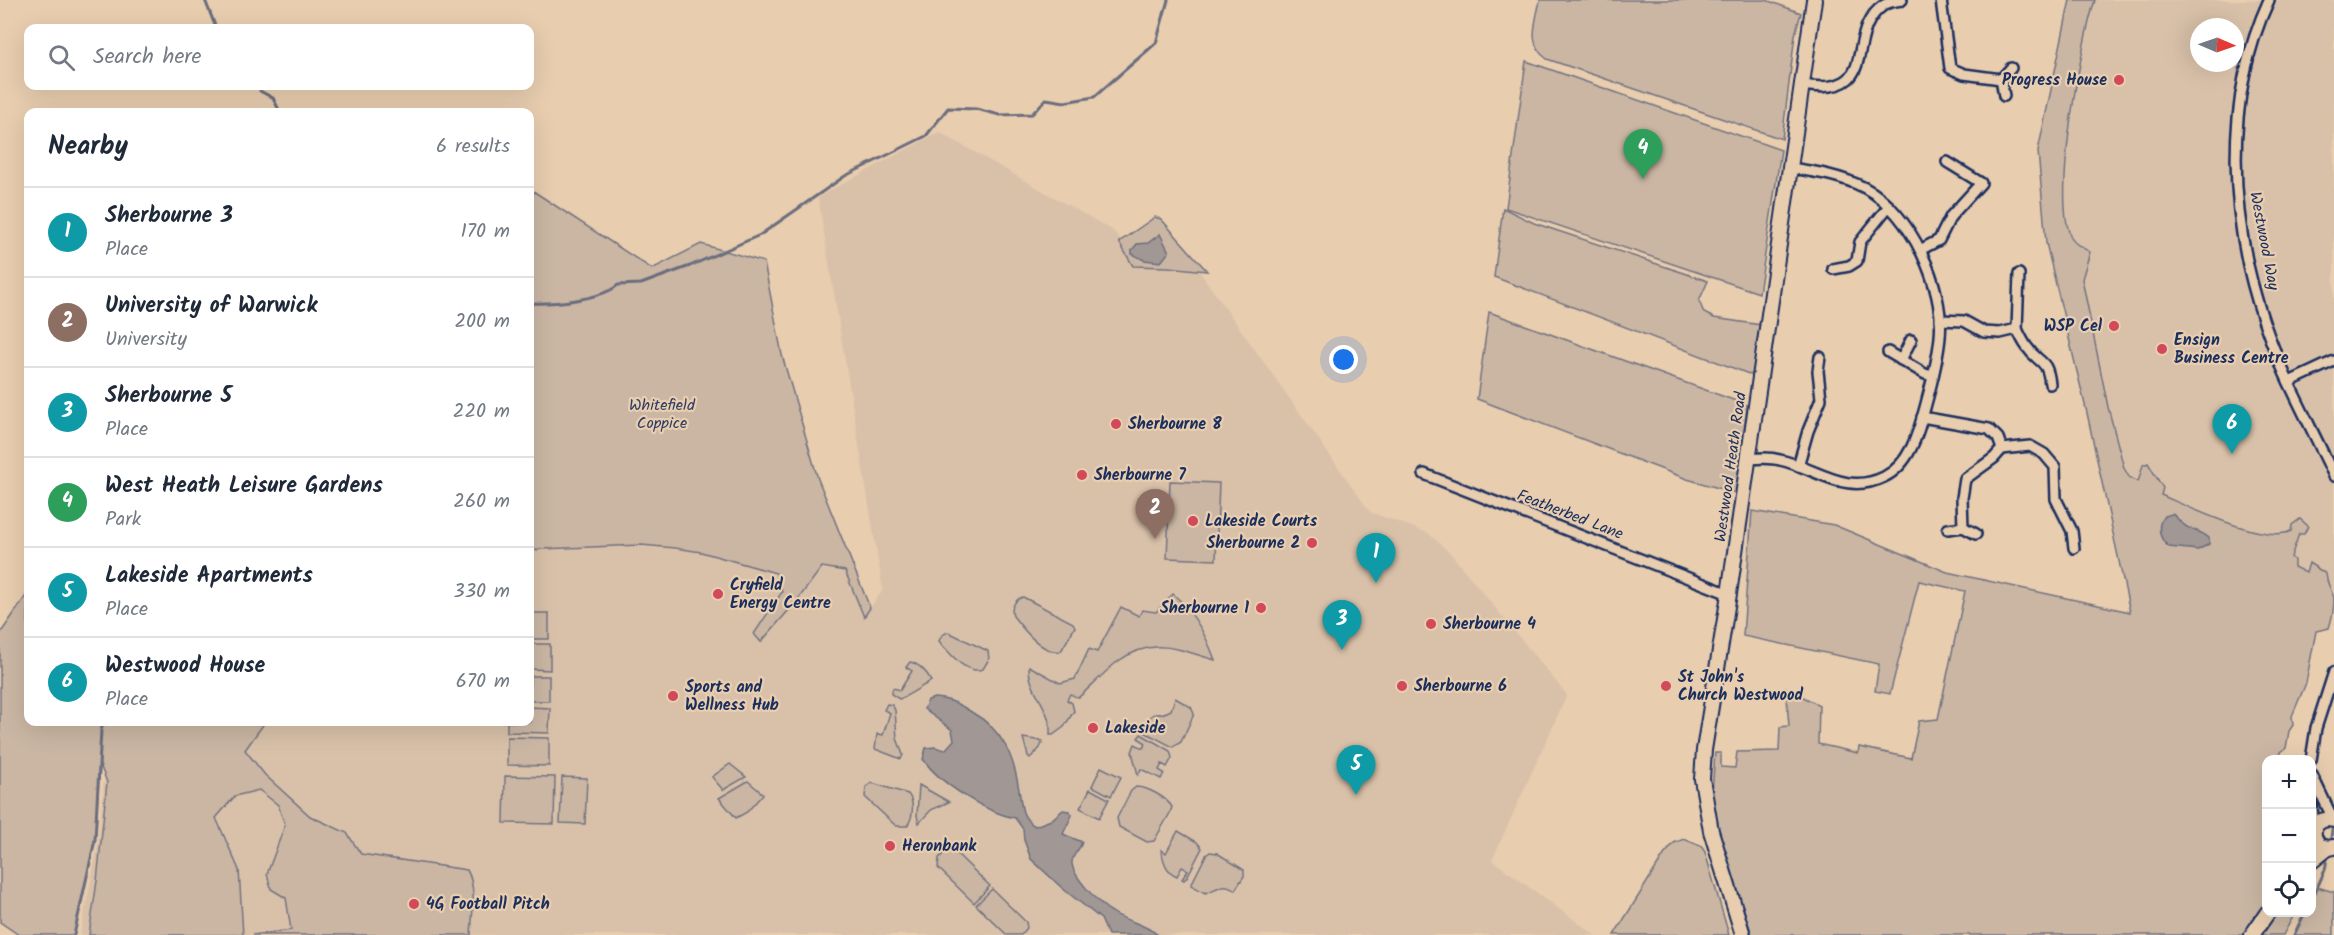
<!DOCTYPE html>
<meta charset="utf-8">
<style>
body{margin:0;font-family:Kalam,sans-serif;background:#f2f2f3;color:#1f2937}
.controls{position:absolute;right:18px;bottom:18px;display:grid;overflow:hidden;border-radius:12px;box-shadow:0 6px 24px #0002}
.controls button{width:54px;height:54px;display:grid;place-items:center;padding:0;border:0;border-bottom:2px solid #e0e1e3;background:#fff;color:#1f2937;font:30px sans-serif}
.compass{position:absolute;left:2190px;top:18px;width:54px;height:54px;border-radius:50%;background:#fff;box-shadow:0 6px 24px #0002;rotate:92deg}
.you{position:absolute;left:1344px;top:360px;width:21px;height:21px;margin:-15px;border:4px solid #fff;border-radius:50%;background:#1a73e8;box-shadow:0 0 0 9px #1a73e833}
.badge{display:grid;place-items:center;width:39px;height:39px;border-radius:50%;background:#d1495b;color:#fff;font-size:20px;font-weight:700}
.pin{position:absolute;translate:-50% -50px;filter:drop-shadow(0 2px 3px #0008)}
.pin::after{content:'';position:absolute;top:32px;width:21px;height:18px;background:inherit;clip-path:polygon(0 0,100% 0,50% 100%)}
.list{margin:0;padding:0;list-style:none}
h2{display:flex;justify-content:space-between;align-items:center;height:78px;margin:0;padding:0 24px;font-size:26px}
h2 small{font-size:20px;font-weight:400;color:#747a83}
.list li{display:grid;grid-template-columns:39px 1fr auto;gap:18px;align-items:center;box-sizing:border-box;height:90px;padding:0 24px;border-top:2px solid #e0e1e3}
.list b{display:block;font-size:22px;white-space:nowrap}
.list p{margin:0;font-size:20px;white-space:nowrap;color:#747a83}
.list em{font-size:20px;font-style:normal;color:#747a83}
.icon{flex:none;width:33px;height:33px;fill:none;stroke:currentColor;stroke-width:2;stroke-linecap:round;stroke-linejoin:round}
.map{position:relative;flex:none;width:2334px;height:935px;overflow:hidden}
.search{position:absolute;background:#fff;box-shadow:0 6px 24px #0002;left:24px;top:24px;width:510px;height:66px;display:flex;align-items:center;gap:15px;box-sizing:border-box;padding:0 21px;border-radius:12px;color:#747a83;font-size:22px}
.panel{position:absolute;background:#fff;box-shadow:0 6px 24px #0002;left:24px;top:108px;width:510px;height:618px;border-radius:12px}
.map>svg:first-child{display:block}
.built{fill:#d9c1a9;fill-rule:evenodd}
.green{fill:#cab6a3;stroke:#727280;stroke-width:1.5}
.water{fill:#a19794;stroke:#6b6d7e;stroke-width:1.5}
.lines{fill:none;stroke-linecap:round;stroke-linejoin:round}
.stream{stroke:#6b6d7e;stroke-width:3}
.street-casing{stroke:#1b2f5e;stroke-width:14}
.secondary-casing{stroke:#1b2f5e;stroke-width:18}
.street{stroke:#e8cdaf;stroke-width:9}
.secondary{stroke:#e8cdaf;stroke-width:14}
.poi-dot{fill:#d1495b;stroke:#e8cdaf;stroke-width:2}
.labels{text-anchor:middle;dominant-baseline:central;stroke-width:4.5;stroke-linejoin:round;paint-order:stroke}
.poi-label{font-size:16px;font-weight:bold;fill:#1b2f5e;stroke:#e8cdaf;text-anchor:start}
.street-label{font-size:16px;fill:#1b2f5e;stroke:#e8cdaf}
.park-label{font-size:16px;fill:#2c3c65;stroke:#e8cdaf}
</style>
<div class="map">
<svg width="2334" height="935" viewBox="0 0 2334 935">
<rect width="100%" height="100%" fill="#e8cdaf"/>
<filter id="ink" filterUnits="userSpaceOnUse"><feTurbulence type="fractalNoise" baseFrequency=".0167" numOctaves="2"/><feDisplacementMap in="SourceGraphic" scale="12" xChannelSelector="R" yChannelSelector="G"/><feConvolveMatrix kernelMatrix="1 2 1 2 8 2 1 2 1" color-interpolation-filters="sRGB"/></filter>
<g filter="url(#ink)">
<!-- built -->
<g class="built">
<path d="M 2070,0 L 2334,0 L 2334,598 L 2323,590 L 2105,483 L 2046,243 L 2038,151 ZM 2199,27 L 2235,27 L 2235,63 L 2199,63 Z"/>
<path d="M 939,132 L 1112,230 L 1126,244 L 1165,223 L 1370,512 L 1428,533 L 1451,554 L 1567,695 L 1492,860 L 1595,935 L 80,935 L 98,845 L 108,736 L 244,749 L 265,722 L 530,722 L 530,552 L 541,549 L 641,545 L 845,571 L 864,616 L 883,590 L 818,197 Z"/>
</g>
<!-- green -->
<g class="green">
<path d="M 1540,0 L 1766,0 L 1801,13 L 1795,35 L 1782,139 L 1547,59 C 1526,44 1536,22 1540,0 Z"/>
<path d="M 2070,0 L 2095,0 C 2081,44 2051,201 2072,239 C 2075,245 2084,248 2090,252 L 2082,279 L 2108,407 L 2124,468 L 2129,477 L 2138,482 L 2143,465 L 2148,463 L 2163,488 L 2161,495 C 2189,507 2265,544 2291,531 L 2292,525 L 2300,519 L 2308,526 L 2304,534 L 2299,534 L 2291,557 L 2294,560 L 2294,567 L 2306,573 L 2309,563 L 2326,574 C 2327,586 2331,588 2334,598 C 2334,607 2332,619 2329,628 L 2316,631 L 2306,683 L 2292,716 L 2293,725 L 2289,731 L 2286,748 L 2281,752 L 2280,759 L 2266,760 L 2266,909 L 2247,935 L 1752,935 L 1717,825 L 1712,793 L 1715,753 L 1721,753 L 1721,767 L 1735,768 L 1737,752 L 1779,751 L 1780,727 L 1789,726 L 1786,688 L 1819,705 L 1818,744 L 1858,753 L 1859,747 L 1911,758 L 1919,721 L 1938,719 L 1965,591 L 1919,581 L 1890,694 L 1875,691 L 1879,664 L 1743,636 L 1752,511 L 1834,525 L 1947,572 L 2130,612 L 2087,413 L 2046,243 L 2038,151 Z"/>
<path d="M 1526,61 L 1781,150 L 1759,293 L 1506,208 Z"/>
<path d="M 530,189 L 652,269 L 701,244 L 764,262 L 782,355 L 818,479 L 870,608 L 864,617 L 845,571 L 822,567 L 796,602 L 761,642 L 754,634 L 782,592 L 776,573 L 701,552 L 675,548 L 641,545 L 541,549 L 530,552 Z"/>
<path d="M 1503,208 L 1534,223 L 1708,281 L 1699,301 L 1704,313 L 1714,318 L 1761,325 L 1754,376 L 1494,277 Z"/>
<path d="M 1155,217 L 1161,219 L 1207,271 L 1168,267 L 1133,266 L 1119,242 Z"/>
<path d="M 1489,312 L 1750,406 L 1736,493 L 1687,479 L 1477,399 Z"/>
<path d="M 1170,481 L 1219,483 L 1216,560 L 1167,558 Z"/>
<path d="M 28,593 L 28,722 L 265,722 L 245,750 L 265,775 L 310,816 L 347,833 L 361,854 L 467,870 C 477,887 472,915 471,935 L 252,935 L 291,930 L 286,898 L 271,889 L 267,874 L 285,825 L 278,805 L 259,790 L 235,796 L 216,818 L 239,870 L 243,935 L 89,935 L 97,881 L 107,782 L 100,765 L 95,840 L 74,935 L 19,935 L 0,922 L 0,634 Z"/>
<path d="M 1173,594 C 1194,612 1206,635 1215,660 C 1176,649 1154,636 1117,662 C 1110,667 1081,696 1079,697 C 1075,697 1073,696 1070,694 L 1067,700 L 1072,703 L 1074,711 L 1064,727 L 1053,735 L 1050,735 C 1052,707 1028,692 1029,666 L 1060,683 L 1075,679 L 1089,649 L 1097,652 L 1121,607 L 1139,616 L 1142,610 L 1156,612 Z"/>
<path d="M 1023,597 L 1073,623 L 1075,627 L 1061,651 C 1043,655 1023,629 1013,616 C 1010,608 1015,599 1023,597 Z"/>
<rect x="530" y="613" width="19" height="26"/>
<path d="M 948,632 L 988,651 L 989,659 L 983,669 C 966,675 952,655 941,644 L 939,641 L 942,635 Z"/>
<path d="M 530,644 L 550,644 L 550,670 L 530,669 Z"/>
<path d="M 910,662 C 918,663 928,673 931,681 C 924,685 905,698 899,699 L 891,694 L 893,688 L 900,690 L 912,671 L 906,667 Z"/>
<rect x="530" y="676" width="19" height="25"/>
<path d="M 1175,698 L 1191,707 L 1194,714 L 1181,742 L 1173,747 L 1142,731 C 1156,703 1151,721 1171,710 Z"/>
<path d="M 887,704 L 892,705 L 895,710 L 897,738 L 903,755 L 901,759 L 875,749 L 877,734 L 883,735 L 890,713 L 884,710 Z"/>
<path d="M 530,707 L 550,708 L 549,733 L 507,732 L 507,722 L 530,722 Z"/>
<path d="M 1141,734 L 1170,751 L 1172,758 L 1167,767 L 1162,764 L 1159,770 L 1164,773 L 1161,779 L 1141,769 L 1138,775 L 1132,752 L 1135,744 L 1143,748 L 1146,743 L 1138,738 Z"/>
<path d="M 507,737 L 549,738 L 549,766 L 507,765 Z"/>
<path d="M 1023,738 L 1043,741 L 1040,748 L 1030,758 L 1028,756 Z"/>
<path d="M 730,764 L 746,777 L 723,790 L 712,777 Z"/>
<path d="M 1101,767 L 1121,777 L 1111,796 L 1092,786 Z"/>
<path d="M 505,776 L 555,777 L 554,824 L 504,823 Z"/>
<path d="M 562,777 L 587,778 L 585,824 L 560,823 Z"/>
<path d="M 748,781 L 763,794 L 747,812 L 736,818 L 719,798 Z"/>
<path d="M 872,783 L 908,794 C 915,802 913,818 907,826 L 896,826 L 865,797 L 866,787 Z"/>
<path d="M 919,785 L 949,802 L 931,810 L 919,823 L 917,816 Z"/>
<path d="M 1136,787 C 1147,787 1166,797 1172,807 L 1170,813 L 1154,841 L 1147,842 L 1119,827 L 1117,818 L 1131,791 Z"/>
<path d="M 1090,789 L 1109,799 L 1099,818 L 1080,808 Z"/>
<path d="M 1178,831 L 1197,842 L 1202,848 L 1187,877 L 1184,880 L 1182,879 L 1188,870 L 1182,867 L 1177,876 C 1165,871 1164,861 1161,850 L 1166,853 Z"/>
<path d="M 1684,839 L 1701,846 L 1705,852 L 1729,935 L 1614,935 L 1664,855 L 1674,843 Z"/>
<path d="M 954,851 L 990,886 L 974,903 L 938,868 L 939,858 L 944,853 Z"/>
<path d="M 1210,852 L 1217,853 L 1244,870 L 1244,876 L 1235,890 C 1223,880 1217,890 1205,893 L 1191,885 L 1206,855 Z"/>
<path d="M 2317,887 L 2334,892 L 2334,935 L 2294,935 L 2305,913 L 2312,912 L 2312,899 Z"/>
<path d="M 992,889 L 1026,922 L 1027,928 L 1021,935 L 1007,935 L 976,905 Z"/>
<path d="M 2276,913 L 2295,913 L 2283,935 L 2260,935 Z"/>
</g>
<!-- water -->
<g class="water">
<path d="M 1160,234 L 1169,252 L 1161,262 L 1144,260 L 1132,254 L 1132,250 L 1137,244 L 1148,243 Z"/>
<path d="M 2172,514 C 2177,517 2178,520 2183,524 C 2190,531 2201,530 2209,538 L 2209,544 L 2198,550 L 2169,547 C 2159,539 2156,526 2164,516 Z"/>
<path d="M 934,698 C 951,699 959,704 973,713 C 1003,730 1014,757 1019,790 C 1022,806 1020,817 1035,826 L 1051,820 L 1063,810 L 1069,811 L 1072,815 L 1063,834 L 1082,842 C 1080,850 1073,853 1072,862 C 1071,875 1101,906 1112,912 C 1127,922 1144,923 1158,935 L 1108,935 L 1101,919 L 1062,888 L 1031,859 L 1024,840 L 1023,829 L 1015,818 C 987,813 939,783 923,759 L 926,748 L 935,747 L 945,750 L 954,740 L 952,730 L 924,709 L 928,700 Z"/>
</g>
<g class="lines">
<!-- stream -->
<g class="stream">
<path d="M 205,0 L 216,28"/>
<path d="M 260,91 L 273,98 L 280,112"/>
<path d="M 530,303 C 552,304 601,300 618,285 L 641,284 L 690,266 L 760,235 L 845,176 L 926,136 L 948,108 L 976,109 L 1000,115 L 1032,114 L 1046,99 L 1065,102 L 1094,97 L 1156,43 L 1168,0"/>
<path d="M 2330,844 L 2333,824"/>
<path d="M 2312,899 L 2325,870 L 2328,853"/>
<path d="M 74,935 L 95,840 L 101,730 L 104,722"/>
<path d="M 2294,935 L 2305,912"/>
</g>
<defs>
<g id="street">
<path d="M 1941,0 L 1950,68 L 1964,74 L 2001,79 L 2004,96"/>
<path d="M 2269,0 C 2223,100 2229,219 2264,322 C 2282,375 2310,424 2334,476"/>
<path d="M 2001,79 L 2011,68"/>
<path d="M 1802,85 C 1885,98 1841,34 1884,5 C 1888,2 1896,1 1902,0"/>
<path d="M 1920,250 L 1939,240 L 1951,216 L 1981,183 L 1947,162"/>
<path d="M 1833,269 L 1849,266 L 1857,261 L 1860,242 L 1888,207"/>
<path d="M 1940,320 L 1964,321 L 1984,332 L 2000,333 L 2017,329 C 2020,335 2023,342 2027,347 C 2039,365 2047,357 2050,384"/>
<path d="M 2017,329 L 2019,274"/>
<path d="M 1888,352 L 1925,374 L 1933,376"/>
<path d="M 1901,360 L 1911,340"/>
<path d="M 2289,382 L 2334,361"/>
<path d="M 1922,417 L 1989,429 L 1998,438 L 2002,449 L 2030,446 L 2044,454 L 2055,467 L 2056,499 L 2072,531 L 2074,548"/>
<path d="M 1748,459 C 1759,458 1769,457 1780,460 C 1817,468 1845,496 1884,477 C 1911,464 1919,430 1926,404 C 1932,382 1938,359 1940,337 C 1945,288 1911,212 1865,188 C 1842,176 1817,172 1791,168"/>
<path d="M 1798,466 L 1808,431 L 1821,399 L 1818,371 L 1820,357"/>
<path d="M 1424,474 L 1729,594"/>
<path d="M 1963,527 L 1962,498 L 1965,479 L 1994,458 L 2002,449"/>
<path d="M 1948,529 L 1963,527 L 1976,534"/>
<path d="M 2311,760 L 2316,728 L 2334,672"/>
<path d="M 2312,775 L 2333,819"/>
<path d="M 2312,806 L 2314,828"/>
</g>
<g id="secondary">
<path d="M 2334,820 C 2316,816 2307,833 2320,846 L 2328,848 L 2334,847"/>
<path d="M 2312,861 L 2328,848"/>
<path d="M 1743,935 L 1711,831 L 1702,779 L 1704,750 L 1729,594 L 1814,0"/>
<path d="M 2252,935 L 2268,912"/>
</g>
</defs>
<!-- street casing -->
<use href="#street" class="street-casing"/>
<!-- secondary casing -->
<use href="#secondary" class="secondary-casing"/>
<!-- street -->
<use href="#street" class="street"/>
<!-- secondary -->
<use href="#secondary" class="secondary"/>
</g>
</g>
<!-- markers -->
<g class="poi-dot">
<circle cx="2119" cy="80" r="6"/>
<circle cx="2114" cy="326" r="6"/>
<circle cx="2162" cy="349" r="6"/>
<circle cx="1116" cy="424" r="6"/>
<circle cx="1082" cy="475" r="6"/>
<circle cx="1193" cy="521" r="6"/>
<circle cx="1312" cy="543" r="6"/>
<circle cx="718" cy="594" r="6"/>
<circle cx="1261" cy="608" r="6"/>
<circle cx="1431" cy="624" r="6"/>
<circle cx="1402" cy="686" r="6"/>
<circle cx="1666" cy="686" r="6"/>
<circle cx="673" cy="696" r="6"/>
<circle cx="1093" cy="728" r="6"/>
<circle cx="890" cy="846" r="6"/>
<circle cx="414" cy="904" r="6"/>
</g>
<g class="labels">
<!-- poi labels -->
<g class="poi-label">
<text x="2107" y="80" text-anchor="end">Progress House</text>
<text x="2102" y="326" text-anchor="end">WSP Cel</text>
<text x="2174" y="340">Ensign<tspan x="2174" dy="18">Business Centre</tspan></text>
<text x="1128" y="424">Sherbourne 8</text>
<text x="1094" y="475">Sherbourne 7</text>
<text x="1205" y="521">Lakeside Courts</text>
<text x="1300" y="543" text-anchor="end">Sherbourne 2</text>
<text x="730" y="585">Cryfield<tspan x="730" dy="18">Energy Centre</tspan></text>
<text x="1249" y="608" text-anchor="end">Sherbourne 1</text>
<text x="1443" y="624">Sherbourne 4</text>
<text x="1678" y="677">St John's<tspan x="1678" dy="18">Church Westwood</tspan></text>
<text x="1414" y="686">Sherbourne 6</text>
<text x="685" y="687">Sports and<tspan x="685" dy="18">Wellness Hub</tspan></text>
<text x="1105" y="728">Lakeside</text>
<text x="902" y="846">Heronbank</text>
<text x="426" y="904">4G Football Pitch</text>
</g>
<!-- street labels -->
<g class="street-label">
<text transform="translate(2264 241) rotate(79)">Westwood Way</text>
<text transform="translate(1731 467) rotate(-82)">Westwood Heath Road</text>
<text transform="translate(1570 515) rotate(21)">Featherbed Lane</text>
</g>
<!-- park labels -->
<g class="park-label">
<text x="662" y="405">Whitefield<tspan x="662" dy="18">Coppice</tspan></text>
</g>
</g>
</svg>
<div class="controls">
<button>+</button>
<button>−</button>
<button><svg class="icon" aria-label="locate" viewBox="0 0 24 24"><circle cx="12" cy="12" r="6"/><path d="M12 2v4M12 18v4M2 12h4M18 12h4"/></svg></button>
</div>
<svg class="compass" viewBox="-18 -18 36 36"><path d="M0-13l5 13h-10z" fill="#e53935"/><path d="M0 13l5-13h-10z" fill="#747a83"/></svg>
<div class="you"></div>
<div class="pin badge" style="left:1376px;top:583px;background:#0f9aa8">1</div>
<div class="pin badge" style="left:1155px;top:539px;background:#8d6e63">2</div>
<div class="pin badge" style="left:1342px;top:650px;background:#0f9aa8">3</div>
<div class="pin badge" style="left:1643px;top:179px;background:#2e9e5b">4</div>
<div class="pin badge" style="left:1356px;top:795px;background:#0f9aa8">5</div>
<div class="pin badge" style="left:2232px;top:454px;background:#0f9aa8">6</div>
<div class="search"><svg class="icon" aria-label="search" viewBox="0 0 24 24"><circle cx="10" cy="10" r="6"/><path d="M15 15l6 6"/></svg>Search here</div>
<section class="panel">
<h2>Nearby<small>6 results</small></h2>
<ul class="list">
<li><span class="badge" style="background:#0f9aa8">1</span><div><b>Sherbourne 3</b><p>Place</p></div><em>170 m</em></li>
<li><span class="badge" style="background:#8d6e63">2</span><div><b>University of Warwick</b><p>University</p></div><em>200 m</em></li>
<li><span class="badge" style="background:#0f9aa8">3</span><div><b>Sherbourne 5</b><p>Place</p></div><em>220 m</em></li>
<li><span class="badge" style="background:#2e9e5b">4</span><div><b>West Heath Leisure Gardens</b><p>Park</p></div><em>260 m</em></li>
<li><span class="badge" style="background:#0f9aa8">5</span><div><b>Lakeside Apartments</b><p>Place</p></div><em>330 m</em></li>
<li><span class="badge" style="background:#0f9aa8">6</span><div><b>Westwood House</b><p>Place</p></div><em>670 m</em></li>
</ul>
</section>
</div>
